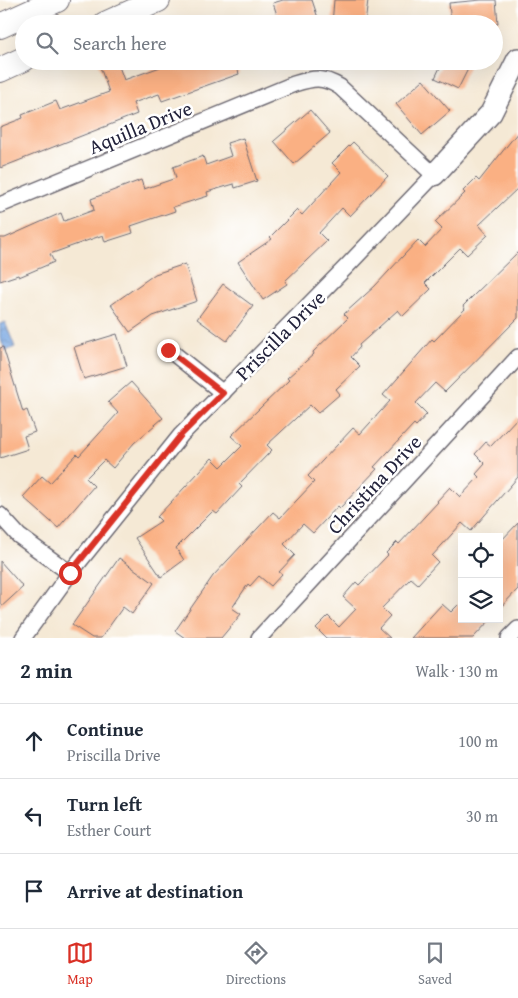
<!DOCTYPE html>
<meta charset="utf-8">
<style>
body{margin:0;font-family:"Gentium Book Plus",serif;background:#f6f6f7;color:#1f2937}
.controls{position:absolute;right:15px;bottom:15px;display:grid;overflow:hidden;border-radius:0px;box-shadow:0 5px 20px #0002}
.controls button{width:45px;height:45px;display:grid;place-items:center;padding:0;border:0;border-bottom:1px solid #e0e1e3;background:#fff;color:#1f2937;font:25px sans-serif}
.stop{position:absolute;width:15px;height:15px;margin:-11px;border:4px solid #d93025;border-radius:50%;background:#fff}
.stop.end{background:#d93025;border-color:#fff;box-shadow:0 1px 5px #0008}
.list{margin:0;padding:0;list-style:none}
h2{display:flex;justify-content:space-between;align-items:center;height:65px;margin:0;padding:0 20px;font-size:21px}
h2 small{font-size:16px;font-weight:400;color:#747a83}
.list li{display:grid;grid-template-columns:32px 1fr auto;gap:15px;align-items:center;box-sizing:border-box;height:75px;padding:0 20px;border-top:1px solid #e0e1e3}
.list b{display:block;font-size:19px;white-space:nowrap}
.list p{margin:0;font-size:16px;white-space:nowrap;color:#747a83}
.list em{font-size:16px;font-style:normal;color:#747a83}
.icon{flex:none;width:28px;height:28px;fill:none;stroke:currentColor;stroke-width:2;stroke-linecap:round;stroke-linejoin:round}
.map{position:relative;flex:none;width:518px;height:638px;overflow:hidden}
.search{position:absolute;background:#fff;box-shadow:0 5px 20px #0002;left:15px;right:15px;top:15px;height:55px;display:flex;align-items:center;gap:12px;box-sizing:border-box;padding:0 18px;border-radius:28px;color:#747a83;font-size:19px}
.sheet{height:290px;background:#fff}
nav{display:flex;justify-content:space-around;align-items:center;box-sizing:border-box;height:70px;border-top:1px solid #e0e1e3;background:#fff;font-size:14px;color:#747a83}
nav a{display:grid;justify-items:center;gap:2px}
nav .on{color:#d93025}
.map>svg:first-child{display:block}
.water{fill:url(#water-waves);stroke:#4c648e}
.building{fill:#fab083}
.lines{fill:none;stroke-linecap:round;stroke-linejoin:round}
.street-casing{stroke:#6c6871;stroke-width:18}
.secondary-casing{stroke:#6c6871;stroke-width:24}
.primary-casing{stroke:#6c6871;stroke-width:26}
.street{stroke:#fff;stroke-width:15}
.secondary{stroke:#fff;stroke-width:21}
.primary{stroke:#fff;stroke-width:24}
.route{stroke:#d93025;stroke-width:6}
.labels{text-anchor:middle;dominant-baseline:central;stroke-width:5;stroke-linejoin:round;paint-order:stroke}
.street-label{font-size:20px;fill:#22223b;stroke:#fff}
</style>
<div class="map">
<svg width="518" height="638" viewBox="0 0 518 638">
<defs>
<pattern id="water-waves" width="16" height="10" patternUnits="userSpaceOnUse" patternTransform="scale(1.25)"><rect width="16" height="10" fill="#77a6e1"/><path d="M0 5q4-4 8 0t8 0" fill="none" stroke="#6187b8"/></pattern>
</defs>
<rect width="100%" height="100%" fill="#fff"/>
<filter id="ink" filterUnits="userSpaceOnUse"><feTurbulence type="fractalNoise" baseFrequency=".02" numOctaves="2"/><feDisplacementMap in="SourceGraphic" scale="10" xChannelSelector="R" yChannelSelector="G"/><feConvolveMatrix kernelMatrix="1 2 1 2 8 2 1 2 1" color-interpolation-filters="sRGB"/></filter>
<filter id="wash" filterUnits="userSpaceOnUse"><feTurbulence type="fractalNoise" baseFrequency=".0096" numOctaves="4" result="noise"/><feDisplacementMap in="SourceGraphic" scale="20" xChannelSelector="R" yChannelSelector="G"/><feGaussianBlur stdDeviation="1.12" result="paint"/><feColorMatrix in="noise" values="0 0 0 0 0 0 0 0 0 0 0 0 0 0 0 0 0 1.4 0 .05"/><feComposite in="paint" operator="in"/></filter>
<g filter="url(#wash)">
<rect width="100%" height="100%" fill="#f5e9d5"/>
<!-- water -->
<path class="water" d="M 5,322 L 15,347 L 6,351 L 0,339 L 0,324 Z"/>
<g id="blocks">
<!-- building -->
<g class="building">
<path d="M 283,0 L 312,0 L 320,24 L 280,24 L 273,3 Z"/>
<path d="M 334,0 L 368,0 L 365,24 L 332,24 Z"/>
<path d="M 481,0 L 496,0 L 498,24 L 451,24 L 449,3 Z"/>
<path d="M 107,61 L 117,61 L 124,80 L 163,66 L 162,61 L 235,61 L 239,74 L 162,101 L 159,94 L 133,103 L 137,114 L 0,168 L 0,127 L 23,118 L 22,115 L 56,101 L 60,110 L 109,92 L 99,64 Z"/>
<path d="M 443,61 L 472,61 L 458,89 L 435,78 Z"/>
<path d="M 423,80 L 450,111 L 422,135 L 396,104 Z"/>
<path d="M 310,110 L 330,133 L 294,164 L 274,141 Z"/>
<path d="M 518,132 L 518,188 L 479,225 L 488,235 L 467,255 L 460,248 L 425,283 L 431,289 L 403,316 L 398,310 L 359,345 L 360,347 L 351,357 L 360,366 L 336,389 L 340,394 L 318,413 L 310,405 L 267,445 L 272,450 L 239,484 L 242,487 L 217,514 L 213,511 L 176,548 L 184,560 L 161,577 L 135,538 L 161,521 L 157,517 L 212,458 L 221,467 L 242,446 L 231,436 L 289,380 L 287,378 L 314,354 L 313,352 L 348,318 L 344,314 L 375,286 L 418,240 L 425,247 L 442,229 L 435,222 L 465,193 L 463,191 L 476,178 L 479,181 Z"/>
<path d="M 243,138 L 257,181 L 235,188 L 234,184 L 207,192 L 208,196 L 173,207 L 175,211 L 131,226 L 133,233 L 105,242 L 103,235 L 50,254 L 54,262 L 19,277 L 18,275 L 0,281 L 0,238 L 5,238 L 61,213 L 64,221 L 94,210 L 91,199 L 141,180 L 144,189 L 176,178 L 173,167 L 203,156 L 206,165 L 231,156 L 227,143 Z"/>
<path d="M 353,142 L 388,176 L 350,216 L 342,208 L 319,233 L 327,241 L 285,281 L 287,284 L 263,300 L 238,262 L 272,239 L 270,237 L 297,210 L 302,215 L 341,172 L 332,163 Z"/>
<path d="M 518,252 L 518,318 L 445,392 L 435,383 L 416,403 L 427,414 L 416,426 L 414,424 L 374,467 L 377,469 L 340,508 L 338,506 L 313,533 L 303,524 L 284,544 L 295,555 L 279,572 L 282,574 L 271,586 L 259,576 L 250,586 L 248,584 L 232,608 L 241,614 L 221,638 L 185,638 L 175,631 L 213,576 L 273,512 L 280,518 L 314,482 L 308,476 L 353,428 L 360,434 L 390,401 L 383,395 L 432,339 L 434,341 L 465,309 L 463,306 L 472,297 Z"/>
<path d="M 185,264 L 197,301 L 153,316 L 130,332 L 111,305 L 155,274 Z"/>
<path d="M 223,284 L 253,306 L 227,341 L 197,319 Z"/>
<path d="M 117,334 L 127,366 L 84,379 L 74,347 Z"/>
<path d="M 3,347 L 23,412 L 27,410 L 35,432 L 24,436 L 28,449 L 0,458 L 0,348 Z"/>
<path d="M 131,382 L 163,418 L 134,443 L 113,468 L 104,460 L 86,478 L 94,486 L 58,528 L 23,497 L 42,476 L 50,483 L 77,454 L 79,456 L 118,413 L 108,402 Z"/>
<path d="M 518,417 L 518,477 L 471,531 L 462,523 L 432,556 L 438,562 L 418,584 L 411,578 L 382,608 L 390,616 L 379,628 L 390,638 L 326,638 L 316,628 L 328,616 L 339,627 L 356,609 L 343,597 L 356,582 L 359,585 L 388,555 L 386,553 L 397,542 L 399,544 L 438,502 L 437,501 L 450,487 L 460,497 L 479,477 L 476,474 L 485,464 L 475,454 L 486,442 L 491,446 Z"/>
<path d="M 518,523 L 518,589 L 499,609 L 499,543 Z"/>
<path d="M 119,558 L 154,583 L 132,614 L 123,607 L 101,638 L 92,638 L 72,625 Z"/>
<path d="M 0,561 L 23,587 L 0,608 Z"/>
<path d="M 462,601 L 462,619 L 491,619 L 473,638 L 411,638 L 442,604 L 451,612 Z"/>
</g>
</g>
</g>
<g filter="url(#ink)">
<use href="#blocks" fill-opacity="0" stroke="#6c6871" stroke-width="1"/>
<g class="lines">
<defs>
<g id="street">
<path d="M 0,205 L 294,84 C 314,78 322,76 340,87 L 434,175 L 348,265 L 181,435 L 70,573 L 23,638"/>
<path d="M 168,349 L 223,393"/>
<path d="M 0,515 L 19,536 L 70,573"/>
<path d="M 259,638 L 518,357"/>
<path d="M 509,638 L 518,629"/>
</g>
<path id="secondary" d="M 434,175 L 491,113 L 518,59"/>
<g id="primary">
<path d="M 105,24 L 158,0"/>
<path d="M 0,26 L 57,0"/>
<path d="M 0,70 L 24,59"/>
</g>
</defs>
<!-- street casing -->
<use href="#street" class="street-casing"/>
<!-- secondary casing -->
<use href="#secondary" class="secondary-casing"/>
<!-- primary casing -->
<use href="#primary" class="primary-casing"/>
<!-- street -->
<use href="#street" class="street"/>
<!-- secondary -->
<use href="#secondary" class="secondary"/>
<!-- primary -->
<use href="#primary" class="primary"/>
</g>
</g>
<g class="lines" filter="url(#ink)">
<!-- route -->
<path class="route" d="M 70,573 L 181,435 L 223,393 L 168,350"/>
</g>
<g class="labels">
<!-- street labels -->
<g class="street-label">
<text transform="translate(140 127) rotate(-22)">Aquilla Drive</text>
<text transform="translate(280 335) rotate(-45)">Priscilla Drive</text>
<text transform="translate(374 484) rotate(-47)">Christina Drive</text>
</g>
</g>
</svg>
<div class="controls">
<button><svg class="icon" aria-label="locate" viewBox="0 0 24 24"><circle cx="12" cy="12" r="6"/><path d="M12 2v4M12 18v4M2 12h4M18 12h4"/></svg></button>
<button><svg class="icon" aria-label="layers" viewBox="0 0 24 24"><path d="M12 4l9 5-9 5-9-5zM3 14l9 5 9-5"/></svg></button>
</div>
<div class="stop" style="left:70px;top:573px"></div>
<div class="stop end" style="left:168px;top:350px"></div>
<div class="search"><svg class="icon" aria-label="search" viewBox="0 0 24 24"><circle cx="10" cy="10" r="6"/><path d="M15 15l6 6"/></svg>Search here</div>
</div>
<section class="sheet">
<h2>2 min<small>Walk · 130 m</small></h2>
<ul class="list">
<li><svg class="icon" aria-label="ahead" viewBox="0 0 24 24"><path d="M12 20V5M6 11l6-6 6 6"/></svg><div><b>Continue</b><p>Priscilla Drive</p></div><em>100 m</em></li>
<li><svg class="icon" aria-label="left" viewBox="0 0 24 24"><path d="M17 20v-9H6M10 6l-5 5 5 5"/></svg><div><b>Turn left</b><p>Esther Court</p></div><em>30 m</em></li>
<li><svg class="icon" aria-label="arrive" viewBox="0 0 24 24"><path d="M6 21V4h12l-3 4 3 4H6"/></svg><div><b>Arrive at destination</b></div></li>
</ul>
</section>
<nav>
<a class="on"><svg class="icon" aria-label="map" viewBox="0 0 24 24"><path d="M3 6l6-2 6 2 6-2v14l-6 2-6-2-6 2zM9 4v14M15 6v14"/></svg>Map</a>
<a><svg class="icon" aria-label="directions" viewBox="0 0 24 24"><path d="M12 3l9 9-9 9-9-9zM9 14v-3h6M13 9l2 2-2 2"/></svg>Directions</a>
<a><svg class="icon" aria-label="saved" viewBox="0 0 24 24"><path d="M7 4h10v16l-5-4-5 4z"/></svg>Saved</a>
</nav>
